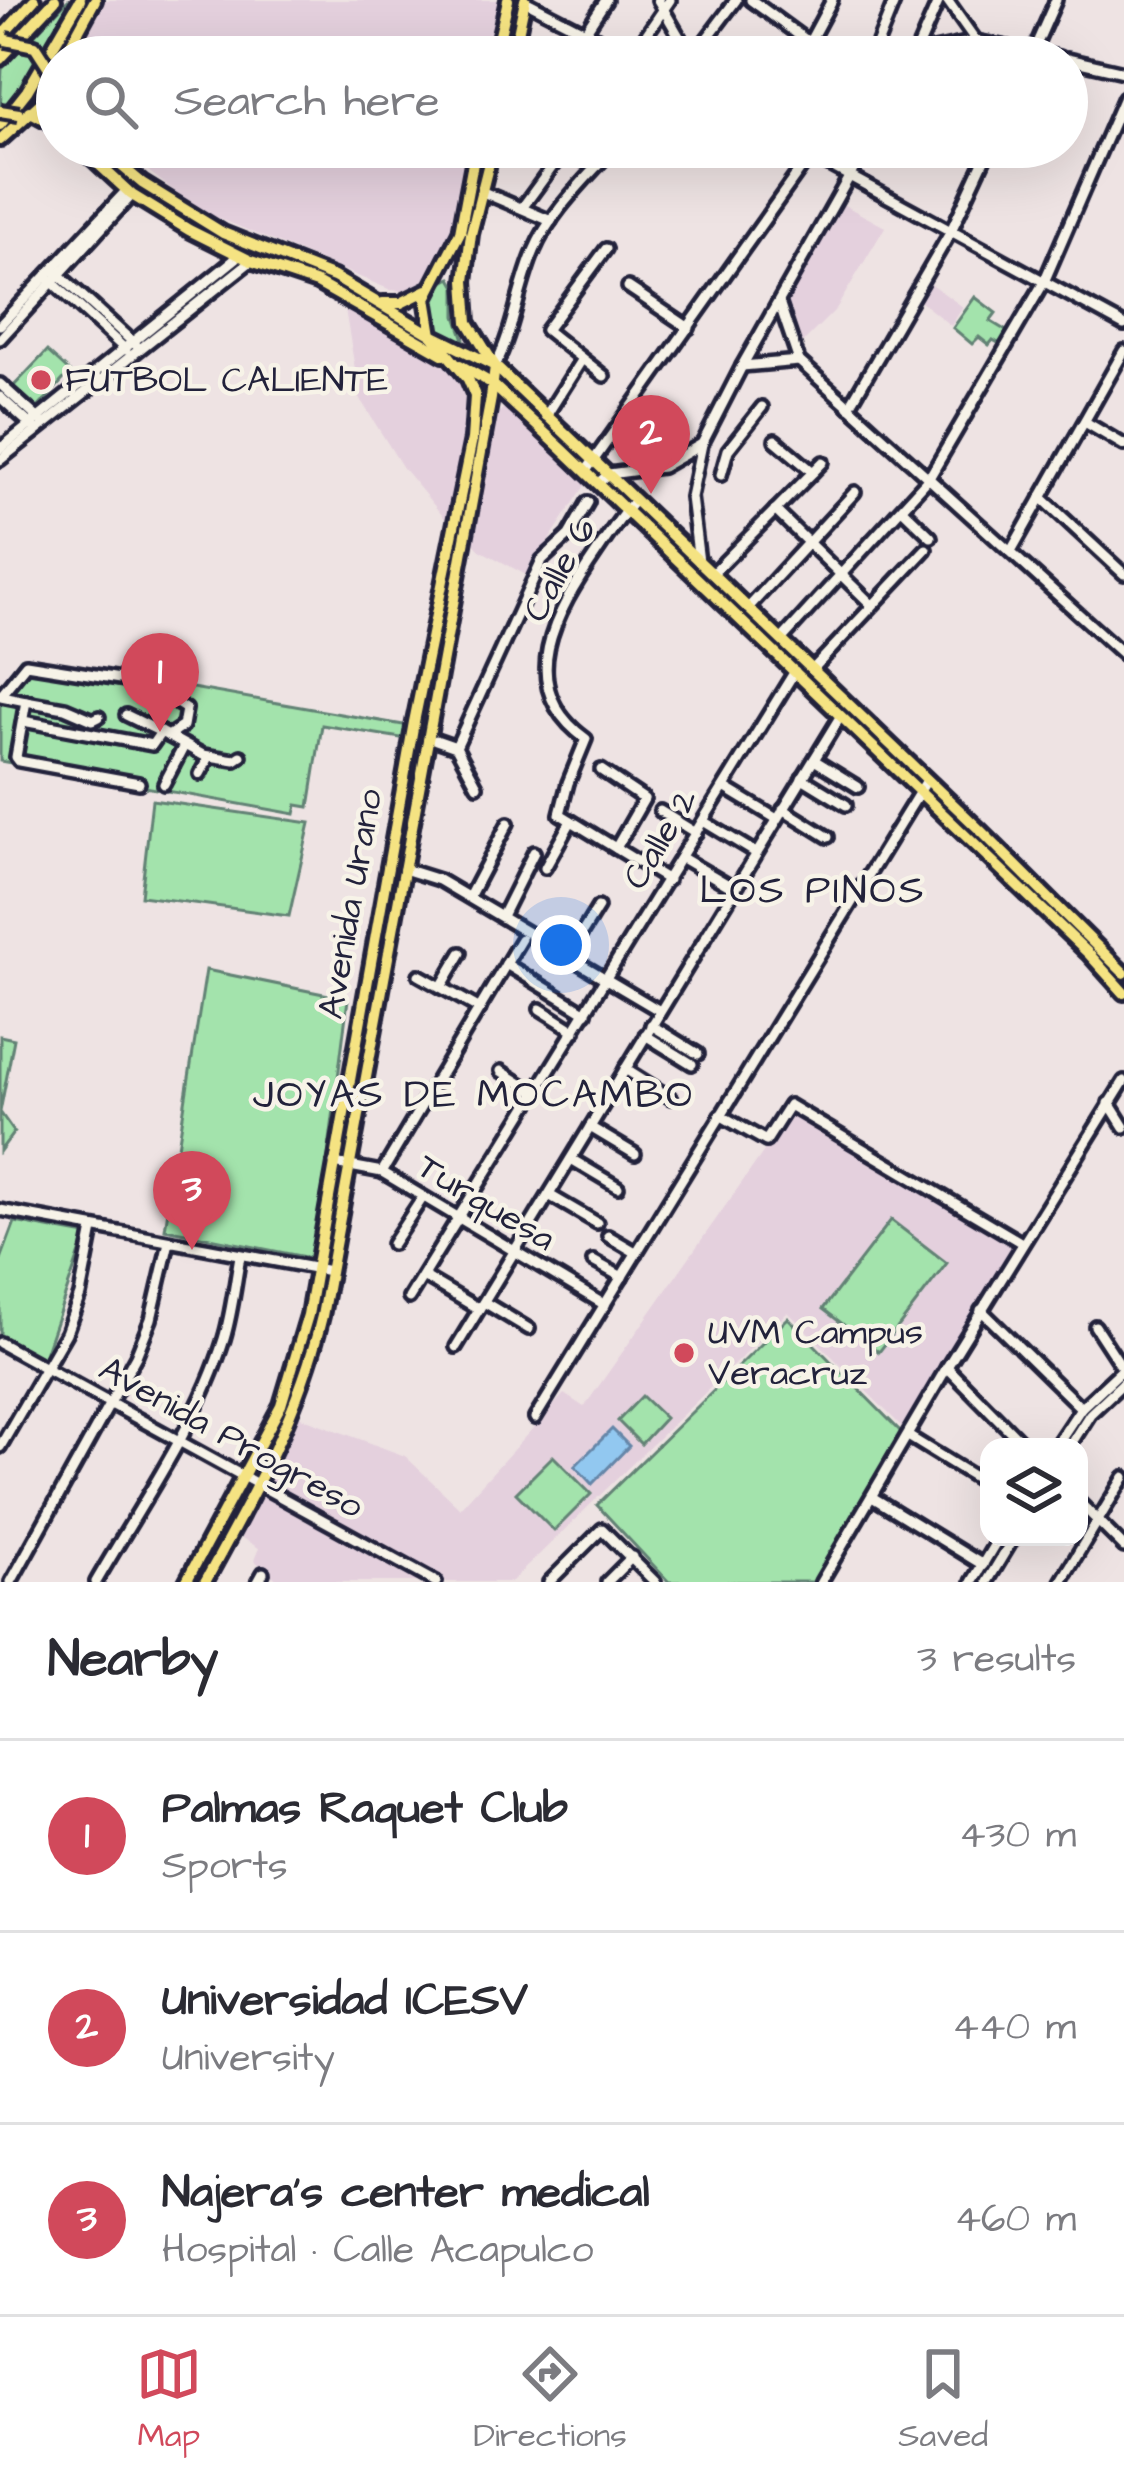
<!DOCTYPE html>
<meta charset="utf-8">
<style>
body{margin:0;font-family:"Architects Daughter",sans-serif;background:#f7f7f7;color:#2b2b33}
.controls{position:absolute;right:36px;bottom:36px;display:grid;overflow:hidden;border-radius:24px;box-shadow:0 12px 48px #0002}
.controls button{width:108px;height:108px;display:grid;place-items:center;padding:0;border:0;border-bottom:3px solid #e1e1e2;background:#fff;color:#2b2b33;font:60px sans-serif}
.you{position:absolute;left:561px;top:945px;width:42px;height:42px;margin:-30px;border:9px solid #fff;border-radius:50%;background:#1a73e8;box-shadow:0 0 0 18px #1a73e833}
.badge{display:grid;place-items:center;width:78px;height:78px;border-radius:50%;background:#d1495b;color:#fff;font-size:39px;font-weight:700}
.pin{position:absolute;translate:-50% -99px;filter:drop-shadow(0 3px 6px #0008)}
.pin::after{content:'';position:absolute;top:63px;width:42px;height:36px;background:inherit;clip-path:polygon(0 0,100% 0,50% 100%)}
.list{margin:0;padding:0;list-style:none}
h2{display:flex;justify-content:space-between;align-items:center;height:156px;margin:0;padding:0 48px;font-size:51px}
h2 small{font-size:39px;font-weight:400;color:#7c7c81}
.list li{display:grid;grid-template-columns:78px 1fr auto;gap:36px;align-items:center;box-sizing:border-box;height:192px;padding:0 48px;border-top:3px solid #e1e1e2}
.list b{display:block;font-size:45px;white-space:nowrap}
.list p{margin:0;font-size:39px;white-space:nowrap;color:#7c7c81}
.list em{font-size:39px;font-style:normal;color:#7c7c81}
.icon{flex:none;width:66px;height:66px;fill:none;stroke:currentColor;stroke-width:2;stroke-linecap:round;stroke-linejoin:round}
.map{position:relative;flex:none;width:1124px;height:1582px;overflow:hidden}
.search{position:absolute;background:#fff;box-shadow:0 12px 48px #0002;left:36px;right:36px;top:36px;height:132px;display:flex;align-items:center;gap:30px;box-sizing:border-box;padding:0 42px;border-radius:66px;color:#7c7c81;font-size:45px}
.sheet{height:732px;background:#fff}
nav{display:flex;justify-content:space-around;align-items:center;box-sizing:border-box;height:168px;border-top:3px solid #e1e1e2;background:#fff;font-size:33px;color:#7c7c81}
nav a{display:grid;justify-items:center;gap:6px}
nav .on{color:#d1495b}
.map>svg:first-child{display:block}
.built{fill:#e4d0dd}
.green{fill:#a3e3ac;stroke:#628274;stroke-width:3}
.water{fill:#92c8f0;stroke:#6586a8;stroke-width:3}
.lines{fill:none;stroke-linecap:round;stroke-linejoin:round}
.minor-casing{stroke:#22223b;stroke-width:18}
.major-casing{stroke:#22223b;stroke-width:20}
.minor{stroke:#f7f3e8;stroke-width:9}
.major{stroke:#f5e382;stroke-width:10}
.major-bridge-casing{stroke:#22223b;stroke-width:20;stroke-linecap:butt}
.major-bridge{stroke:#f5e382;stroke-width:10}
.poi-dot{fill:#d1495b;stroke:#f7f3e8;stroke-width:4.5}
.labels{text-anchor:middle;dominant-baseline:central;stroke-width:9;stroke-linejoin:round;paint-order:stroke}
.poi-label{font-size:36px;fill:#22223b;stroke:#f7f3e8;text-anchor:start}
.street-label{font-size:36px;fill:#22223b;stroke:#f7f3e8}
.neighbourhood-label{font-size:39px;letter-spacing:3px;fill:#22223b;stroke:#f7f3e8}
</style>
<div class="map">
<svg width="1124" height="1582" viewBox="0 0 1124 1582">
<rect width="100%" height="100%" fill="#eee3e3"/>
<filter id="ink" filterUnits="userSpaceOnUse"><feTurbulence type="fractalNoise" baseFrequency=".00833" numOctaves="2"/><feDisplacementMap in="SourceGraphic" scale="24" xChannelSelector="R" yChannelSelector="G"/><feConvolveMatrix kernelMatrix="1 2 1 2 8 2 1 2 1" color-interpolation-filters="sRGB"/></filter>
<g filter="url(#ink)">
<!-- built -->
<g class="built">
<path d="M 100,0 L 505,0 L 493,57 L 70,57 Z"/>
<path d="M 117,147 L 474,147 L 455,234 L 434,273 L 416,292 L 391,290 L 199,210 Z"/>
<path d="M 842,204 L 885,227 L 836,309 L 798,347 L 783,304 Z"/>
<path d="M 925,280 L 963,307 L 951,326 L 915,297 Z"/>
<path d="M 344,303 L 440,360 L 465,388 L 471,426 L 452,527 L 403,468 L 360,399 Z"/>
<path d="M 503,409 L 509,409 L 586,484 L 526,575 L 480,550 L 471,540 L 498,413 Z"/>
<path d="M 790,1114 L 1016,1245 L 903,1428 L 788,1312 L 511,1582 L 447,1582 L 262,1481 L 298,1416 L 405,1456 L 460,1508 L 564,1394 L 584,1407 Z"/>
<path d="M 264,1493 L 419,1582 L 280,1582 L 254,1560 L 259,1548 L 238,1536 Z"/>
</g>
<!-- green -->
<g class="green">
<path d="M 68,0 L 73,0 L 25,86 L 0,114 L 2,69 Z"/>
<path d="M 451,278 L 456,287 L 456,316 L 467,348 C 459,343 445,338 439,331 C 423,315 433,285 451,278 Z"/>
<path d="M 975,297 L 996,313 L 990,321 L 1008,332 L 1000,344 L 993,340 L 989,345 L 979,337 L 972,344 L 953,328 Z"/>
<path d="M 47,351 L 70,372 L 36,410 L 12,388 Z"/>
<path d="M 21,658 L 409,726 L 407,739 L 322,725 L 309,807 L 297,805 L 295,814 L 0,761 L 0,686 Z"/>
<path d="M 152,800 L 310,823 L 289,916 L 141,896 Z"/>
<path d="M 206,970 L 348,999 L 315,1259 L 165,1229 Z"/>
<path d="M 0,1036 L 14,1039 L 0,1112 L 14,1132 L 0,1151 Z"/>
<path d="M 891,1220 L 947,1263 L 879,1352 L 823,1309 Z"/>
<path d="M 15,1222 L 86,1235 L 43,1360 L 0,1337 L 0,1262 Z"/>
<path d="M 788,1318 L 905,1436 L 814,1582 L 669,1582 L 597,1505 Z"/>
<path d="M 642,1396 L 665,1418 L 641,1444 L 618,1421 Z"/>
<path d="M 553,1456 L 591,1494 L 554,1531 L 516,1493 Z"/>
</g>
<!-- water -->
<path class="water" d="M 612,1429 L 629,1446 L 592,1484 L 575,1466 Z"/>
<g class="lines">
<defs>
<g id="minor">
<path d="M 658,0 L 691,57"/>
<path d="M 751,0 L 829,57"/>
<path d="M 947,0 L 976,41"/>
<path d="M 525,1 L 634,57"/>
<path d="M 809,43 L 832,0"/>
<path d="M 1033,52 L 1056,0"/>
<path d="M 915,54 L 976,41 L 1059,57"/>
<path d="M 915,55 L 939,0"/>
<path d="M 574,57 L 585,32 L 606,0"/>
<path d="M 631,57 L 670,0"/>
<path d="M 693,57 L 736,0"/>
<path d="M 872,57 L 895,0"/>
<path d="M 1067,59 L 1124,72"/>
<path d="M 552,147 L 597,166"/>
<path d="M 796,147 L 1124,325"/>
<path d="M 483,192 L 551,221"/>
<path d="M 522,208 L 563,152"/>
<path d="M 56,272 L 137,346"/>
<path d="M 50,280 L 126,350"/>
<path d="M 628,287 L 689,328"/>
<path d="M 779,302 L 799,361 L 1124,655"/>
<path d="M 0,325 L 127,190"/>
<path d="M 0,339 L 132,195"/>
<path d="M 495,366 C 514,330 518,288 534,251 C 550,212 586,179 614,147"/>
<path d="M 742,366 L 799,361"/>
<path d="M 604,376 L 546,330 L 606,249"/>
<path d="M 0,384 L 41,421"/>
<path d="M 0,397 L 32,426"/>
<path d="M 849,407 L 950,233 L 990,147"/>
<path d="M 546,416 L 582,359"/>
<path d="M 1085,422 L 1124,445"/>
<path d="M 775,440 L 813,472"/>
<path d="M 0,449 L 239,256"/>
<path d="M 0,460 L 251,261"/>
<path d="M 586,471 L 816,147"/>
<path d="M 721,475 L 728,450 L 762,407"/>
<path d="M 598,483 L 609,474 L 662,467 L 702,444"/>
<path d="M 1041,497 L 1124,574"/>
<path d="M 635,500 C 621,516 609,534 597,552 C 556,612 512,686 586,739 L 568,783 L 560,814 L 668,880"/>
<path d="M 902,509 L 931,537"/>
<path d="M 775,510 L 872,605"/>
<path d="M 1011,551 L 1124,351"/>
<path d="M 699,562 L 691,497 L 702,444 L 742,366 L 866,147"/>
<path d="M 712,574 L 823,462"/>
<path d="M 748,608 L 855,492"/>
<path d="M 781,640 L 929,478 L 1044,282 L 1124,97"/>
<path d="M 812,670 L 926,549"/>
<path d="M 26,701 L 65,708 L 93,720 L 99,717"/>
<path d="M 126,715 L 161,732"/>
<path d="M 23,721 L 152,745 L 161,732 L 203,755 L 235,760 L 241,756"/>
<path d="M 436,740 L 456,747 L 477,786"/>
<path d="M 456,747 L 542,560 L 569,535 L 588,502"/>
<path d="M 814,760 L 858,787"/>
<path d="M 601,770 L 644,799 L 616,848"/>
<path d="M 200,774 L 209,757"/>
<path d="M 802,778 L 846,805"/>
<path d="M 139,783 L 19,761 L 16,757 L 26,701 L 1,696 L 4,691 L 26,664 L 170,687 L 170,699 L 186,709 L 183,726 L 168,736"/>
<path d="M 164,784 L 184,746"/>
<path d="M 724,787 L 777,819"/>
<path d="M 783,809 L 828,837"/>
<path d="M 660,811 L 696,833"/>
<path d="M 703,821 L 756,853"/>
<path d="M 682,858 L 735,889"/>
<path d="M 545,868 L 571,821"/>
<path d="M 404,869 L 439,880 L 660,1011"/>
<path d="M 469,897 L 508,823"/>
<path d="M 502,916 L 534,852"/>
<path d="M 569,954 L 598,907"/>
<path d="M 506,964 L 586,1013"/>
<path d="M 419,975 L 480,1009"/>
<path d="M 441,987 L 461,953"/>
<path d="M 540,1009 L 575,1031"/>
<path d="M 651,1025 L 698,1054"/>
<path d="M 645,1035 L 692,1064"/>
<path d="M 625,1069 L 671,1098"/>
<path d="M 501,1071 L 537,1094"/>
<path d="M 1109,1103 L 1124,1127"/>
<path d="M 720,1115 L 766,1141 L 789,1105 L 1022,1243"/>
<path d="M 590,1127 L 635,1154"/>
<path d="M 571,1159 L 618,1187"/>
<path d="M 334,1163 L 382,1172 L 605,1305"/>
<path d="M 382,1172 L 521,939"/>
<path d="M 549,1195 L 597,1223"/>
<path d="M 0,1210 L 330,1271"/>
<path d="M 608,1236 L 637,1253"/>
<path d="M 392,1244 L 423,1197"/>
<path d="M 593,1261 L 622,1277"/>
<path d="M 423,1276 L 479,1309"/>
<path d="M 409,1298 L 795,671"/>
<path d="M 484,1302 L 529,1329"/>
<path d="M 981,1310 L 1081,1408"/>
<path d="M 1095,1326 L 1123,1369"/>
<path d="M 0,1343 L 436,1582"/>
<path d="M 456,1347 L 840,717"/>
<path d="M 947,1367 L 1026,1447"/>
<path d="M 535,1418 L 927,780"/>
<path d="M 908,1436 L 989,1486"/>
<path d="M 0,1447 L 66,1333 L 80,1295 L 93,1229"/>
<path d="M 1055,1447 L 1081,1408 L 1124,1368"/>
<path d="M 1069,1447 L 1090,1414 L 1124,1382"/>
<path d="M 872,1497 L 983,1565"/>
<path d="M 1079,1502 L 1124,1547"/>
<path d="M 11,1582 L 136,1356 L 151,1319 L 169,1242"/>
<path d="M 96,1582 C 141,1504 197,1425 224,1339 C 232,1313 235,1284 240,1256"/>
<path d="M 258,1582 L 263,1573"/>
<path d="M 549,1582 L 602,1529 L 655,1582"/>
<path d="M 607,1582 L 632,1557"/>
<path d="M 821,1582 L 947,1367 L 1124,1081"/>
<path d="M 972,1582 L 999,1537"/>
<path d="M 987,1582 L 1014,1537"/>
<path d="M 1061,1582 L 1124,1477"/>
</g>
<g id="major">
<path d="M 0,38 L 34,0"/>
<path d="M 64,57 L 95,0"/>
<path d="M 495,57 L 508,0"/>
<path d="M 513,57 L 525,0"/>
<path d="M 0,59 L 55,0"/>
<path d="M 49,90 L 57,107"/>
<path d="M 29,111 L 57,126"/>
<path d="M 0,125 L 27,91 L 80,0"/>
<path d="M 0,140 L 43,101 L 57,71"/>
<path d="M 80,147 L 132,195 L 189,230 L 251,261 L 317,283 L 444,355"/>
<path d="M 99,147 L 142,183 L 223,233 L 334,277 L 432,335 L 495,366 L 981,831 L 1124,973"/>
<path d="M 383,303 L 401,303 L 427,290"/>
<path d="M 460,365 L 491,383 L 562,449 L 1089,954 L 1124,993"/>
<path d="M 186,1582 L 281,1405 L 308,1315 L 414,722 L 472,439 L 475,396 L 468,379 L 432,335 L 426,298 L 460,232 L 476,147"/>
<path d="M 205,1582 C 253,1495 299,1413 322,1316 L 491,398 L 495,366 L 468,322 L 465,281 L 471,234 L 493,147"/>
</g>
</defs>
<!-- minor casing -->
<use href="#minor" class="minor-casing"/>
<!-- major casing -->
<use href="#major" class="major-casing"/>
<!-- minor -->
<use href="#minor" class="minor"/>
<!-- major -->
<use href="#major" class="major"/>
<defs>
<g id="major-bridge">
<path d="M 6,40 L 35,46 L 51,71"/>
<path d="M 0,111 L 19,114"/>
</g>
</defs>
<!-- major-bridge casing -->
<use href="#major-bridge" class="major-bridge-casing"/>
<!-- major-bridge -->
<use href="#major-bridge" class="major-bridge"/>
</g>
</g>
<!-- markers -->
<g class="poi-dot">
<circle cx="41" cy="380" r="12"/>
<circle cx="684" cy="1353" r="12"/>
</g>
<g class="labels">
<!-- poi labels -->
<g class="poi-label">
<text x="65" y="380">FUTBOL CALIENTE</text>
<text x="708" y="1332">UVM Campus<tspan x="708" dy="41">Veracruz</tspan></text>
</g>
<!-- street labels -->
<g class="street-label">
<text transform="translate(560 570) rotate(-61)">Calle 6</text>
<text transform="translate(661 839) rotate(-59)">Calle 2</text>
<text transform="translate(351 904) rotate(-80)">Avenida Urano</text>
<text transform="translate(486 1203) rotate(31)">Turquesa</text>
<text transform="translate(231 1438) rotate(29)">Avenida Progreso</text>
</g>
<!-- neighbourhood labels -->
<g class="neighbourhood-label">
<text x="813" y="892">LOS PINOS</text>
<text x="474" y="1096">JOYAS DE MOCAMBO</text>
</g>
</g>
</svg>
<div class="controls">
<button><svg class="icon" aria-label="layers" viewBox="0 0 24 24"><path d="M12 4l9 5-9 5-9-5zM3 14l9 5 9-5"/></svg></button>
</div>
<div class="you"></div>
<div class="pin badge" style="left:160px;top:732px">1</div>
<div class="pin badge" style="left:651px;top:494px">2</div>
<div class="pin badge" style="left:192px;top:1250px">3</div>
<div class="search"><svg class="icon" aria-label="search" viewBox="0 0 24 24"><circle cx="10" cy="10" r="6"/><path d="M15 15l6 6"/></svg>Search here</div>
</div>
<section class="sheet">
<h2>Nearby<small>3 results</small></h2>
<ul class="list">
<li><span class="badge">1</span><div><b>Palmas Raquet Club</b><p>Sports</p></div><em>430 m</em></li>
<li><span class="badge">2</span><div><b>Universidad ICESV</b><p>University</p></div><em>440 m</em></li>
<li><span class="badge">3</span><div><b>Najera’s center medical</b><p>Hospital · Calle Acapulco</p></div><em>460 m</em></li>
</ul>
</section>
<nav>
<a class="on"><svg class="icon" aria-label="map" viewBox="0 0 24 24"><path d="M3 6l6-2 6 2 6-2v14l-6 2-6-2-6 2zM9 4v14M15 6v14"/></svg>Map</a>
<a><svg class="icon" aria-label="directions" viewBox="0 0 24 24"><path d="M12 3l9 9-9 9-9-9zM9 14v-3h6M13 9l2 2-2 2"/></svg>Directions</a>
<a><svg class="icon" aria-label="saved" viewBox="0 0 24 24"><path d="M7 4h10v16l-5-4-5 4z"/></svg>Saved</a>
</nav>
